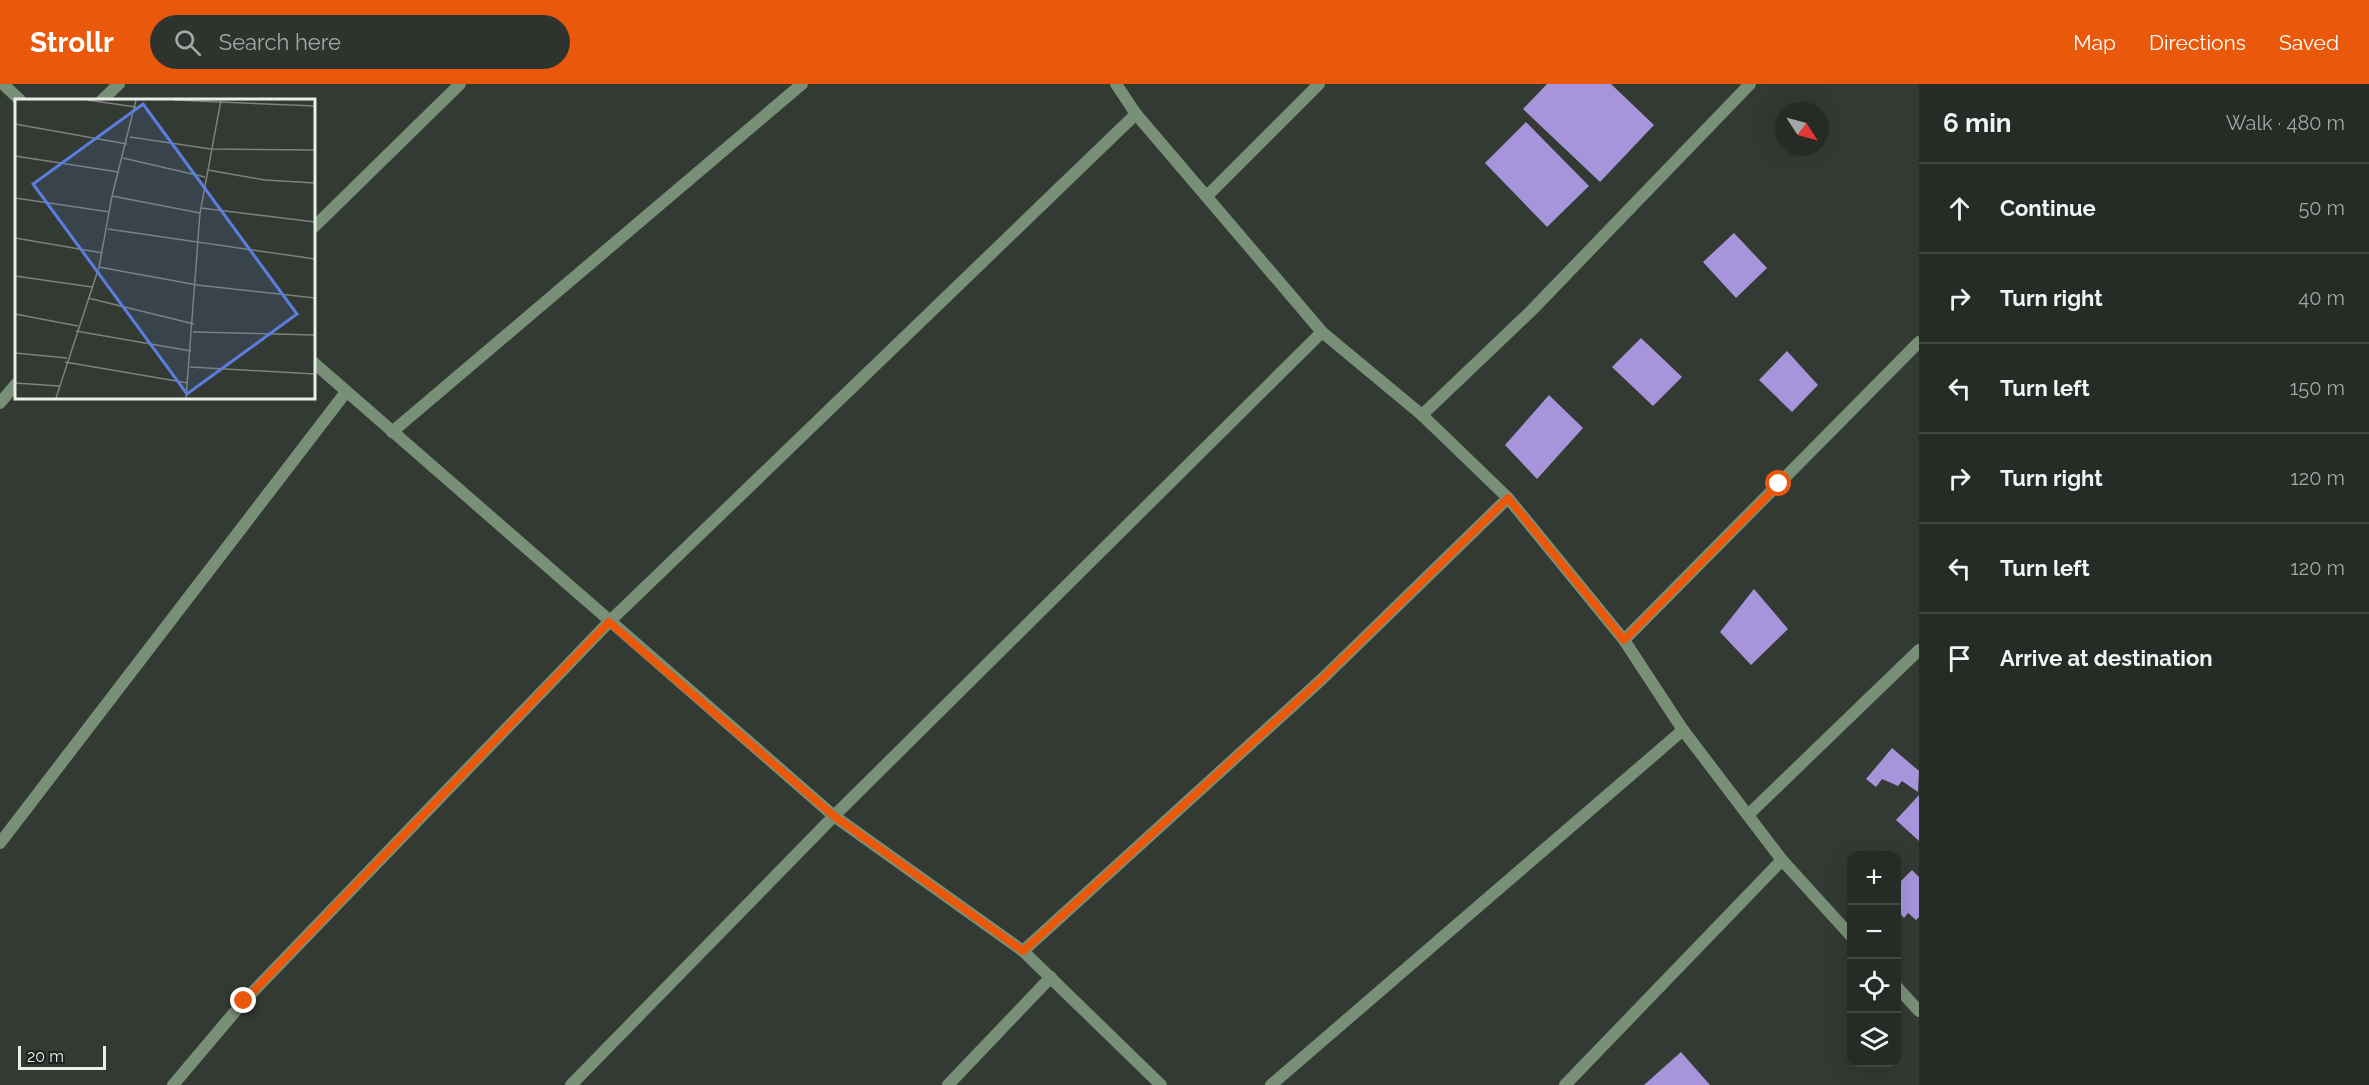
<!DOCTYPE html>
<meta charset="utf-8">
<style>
body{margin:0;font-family:Raleway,sans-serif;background:#2e332e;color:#f1f3f6}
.controls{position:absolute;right:18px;bottom:18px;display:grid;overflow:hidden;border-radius:12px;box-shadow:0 6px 24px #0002}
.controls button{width:54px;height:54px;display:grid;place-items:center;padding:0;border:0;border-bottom:2px solid #424743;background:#262b26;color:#f1f3f6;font:30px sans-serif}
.compass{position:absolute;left:1775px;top:18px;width:54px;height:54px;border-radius:50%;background:#262b26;box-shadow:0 6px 24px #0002;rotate:126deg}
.scale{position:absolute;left:18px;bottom:15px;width:88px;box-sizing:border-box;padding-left:6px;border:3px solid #ebefea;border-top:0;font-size:16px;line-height:21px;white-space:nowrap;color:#ebefea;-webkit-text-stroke:4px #1d201d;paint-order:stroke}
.stop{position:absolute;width:18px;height:18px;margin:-14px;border:4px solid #ea580c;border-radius:50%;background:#fff}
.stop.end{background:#ea580c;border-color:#fff;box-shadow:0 2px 6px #0008}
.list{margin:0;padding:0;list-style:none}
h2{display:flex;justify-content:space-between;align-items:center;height:78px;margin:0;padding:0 24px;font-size:26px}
h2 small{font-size:20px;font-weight:400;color:#a4a7a7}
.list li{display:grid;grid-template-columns:39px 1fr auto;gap:18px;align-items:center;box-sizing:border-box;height:90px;padding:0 24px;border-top:2px solid #424743}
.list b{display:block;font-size:22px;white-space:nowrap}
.list em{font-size:20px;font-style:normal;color:#a4a7a7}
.icon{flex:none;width:33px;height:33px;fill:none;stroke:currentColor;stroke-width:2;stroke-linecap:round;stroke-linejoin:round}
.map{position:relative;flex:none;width:1919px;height:1001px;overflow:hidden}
header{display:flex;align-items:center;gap:36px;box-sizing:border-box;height:84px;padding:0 30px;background:#ea580c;color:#fff}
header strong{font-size:28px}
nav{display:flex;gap:33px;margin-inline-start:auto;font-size:21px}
.search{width:420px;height:54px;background:#2e332e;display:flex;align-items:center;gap:15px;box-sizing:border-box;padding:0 21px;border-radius:33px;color:#a4a7a7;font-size:22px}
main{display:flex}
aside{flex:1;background:#262b26}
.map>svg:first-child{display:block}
.building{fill:#a795db}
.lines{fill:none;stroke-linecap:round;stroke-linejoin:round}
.street{stroke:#789077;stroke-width:12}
.route{stroke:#ea580c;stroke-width:8}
.inset-road{fill:none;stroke:#7d827c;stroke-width:1.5}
.view{fill:#5b7edd;fill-opacity:0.15;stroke:#5b7edd;stroke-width:3}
.inset-edge{fill:none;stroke:#ebefea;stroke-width:3}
</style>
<header>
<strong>Strollr</strong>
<div class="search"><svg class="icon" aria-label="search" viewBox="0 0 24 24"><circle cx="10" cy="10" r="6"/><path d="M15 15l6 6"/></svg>Search here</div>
<nav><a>Map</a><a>Directions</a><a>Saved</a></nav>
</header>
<main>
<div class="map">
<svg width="1919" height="1001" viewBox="0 0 1919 1001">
<rect width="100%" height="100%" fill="#333933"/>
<!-- building -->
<g class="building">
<path d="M 1547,0 L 1611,0 L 1654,41 L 1600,98 L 1523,25 Z"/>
<path d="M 1526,38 L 1589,102 L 1547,143 L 1485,79 Z"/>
<path d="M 1734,149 L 1767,184 L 1736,214 L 1703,178 Z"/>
<path d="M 1641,254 L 1682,293 L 1653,322 L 1612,283 Z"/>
<path d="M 1787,267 L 1818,301 L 1792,328 L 1759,296 Z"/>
<path d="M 1549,311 L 1583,344 L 1537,395 L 1505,361 Z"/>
<path d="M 1754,505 L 1788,545 L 1751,581 L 1720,548 Z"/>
<path d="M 1892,664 L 1919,687 L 1918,708 L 1902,697 L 1898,702 L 1882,695 L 1876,703 L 1866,695 Z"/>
<path d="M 1919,711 L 1919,757 L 1896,736 Z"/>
<path d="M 1912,786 L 1919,793 L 1919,833 L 1916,836 L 1908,829 L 1904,834 L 1896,825 L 1896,802 Z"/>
<path d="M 1681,968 L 1710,1001 L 1644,1001 Z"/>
</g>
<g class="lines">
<!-- street -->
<g class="street">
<path d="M 3,0 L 20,16"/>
<path d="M 1116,0 L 1136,30 L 1322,248 L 1422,331 L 1508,414 L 1624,556 L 1683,646 L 1782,776 L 1852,853"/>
<path d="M 102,16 L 119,0"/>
<path d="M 1207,112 L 1319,0"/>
<path d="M 314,143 L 460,0"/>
<path d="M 314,279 L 834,732 L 1023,867 L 1161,1001"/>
<path d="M 0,319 L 16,300"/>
<path d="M 1422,331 L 1532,226 L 1750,0"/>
<path d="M 392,348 L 802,0"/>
<path d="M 1624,556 L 1919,258"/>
<path d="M 1748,731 L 1919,566"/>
<path d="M 0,759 L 346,308"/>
<path d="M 1023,867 L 1322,595 L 1508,414"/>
<path d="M 1896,902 L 1919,927"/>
<path d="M 173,1001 L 244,917 L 609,538 L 1136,30"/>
<path d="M 571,1001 L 834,732 L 1322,248"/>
<path d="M 948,1001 L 1051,893"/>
<path d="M 1271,1001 L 1683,646"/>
<path d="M 1565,1001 L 1782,776"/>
</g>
</g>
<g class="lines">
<!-- route -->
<path class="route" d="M 244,917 L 609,538 L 834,732 L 1023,867 L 1322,595 L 1508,414 L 1624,556 L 1779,400"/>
</g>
<!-- overview -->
<g transform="translate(15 15)">
<rect width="300" height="300" fill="#333933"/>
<path class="inset-road" d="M 72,1 L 121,8M 159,1 L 300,7M 0,25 L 112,45M 115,38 L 196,50 L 300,51M 0,57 L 103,73M 108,59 L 190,78M 193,71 L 250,81 L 300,84M 97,97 L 185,114M 0,99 L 95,113M 186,109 L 300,123M 93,130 L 300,160M 0,139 L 88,154M 84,168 L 182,186 L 300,199M 0,177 L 77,188M 73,199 L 179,225M 0,215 L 63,227M 61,232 L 176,252M 178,233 L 300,236M 0,254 L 52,259M 50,263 L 173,284M 175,268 L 300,275M 0,284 L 44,287M 41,299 L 84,168 L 97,97 L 121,1M 171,299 L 185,114 L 206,1"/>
<path class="view" d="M 128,5 L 282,215 L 172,295 L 18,85 Z"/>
<rect width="300" height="300" class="inset-edge"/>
</g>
</svg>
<div class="controls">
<button>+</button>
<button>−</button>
<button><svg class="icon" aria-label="locate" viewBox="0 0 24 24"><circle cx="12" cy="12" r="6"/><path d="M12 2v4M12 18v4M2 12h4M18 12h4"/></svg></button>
<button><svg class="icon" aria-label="layers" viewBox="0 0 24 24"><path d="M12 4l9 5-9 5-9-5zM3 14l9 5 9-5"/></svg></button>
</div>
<svg class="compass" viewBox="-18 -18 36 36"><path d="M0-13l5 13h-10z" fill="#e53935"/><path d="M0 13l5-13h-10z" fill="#a4a7a7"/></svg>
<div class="scale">20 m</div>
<div class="stop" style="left:1779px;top:400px"></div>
<div class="stop end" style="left:244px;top:917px"></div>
</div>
<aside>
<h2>6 min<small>Walk · 480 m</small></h2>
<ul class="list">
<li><svg class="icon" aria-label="ahead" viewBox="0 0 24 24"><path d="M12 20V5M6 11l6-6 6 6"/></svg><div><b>Continue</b></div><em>50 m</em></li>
<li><svg class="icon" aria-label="right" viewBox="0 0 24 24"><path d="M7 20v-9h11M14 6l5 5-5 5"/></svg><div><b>Turn right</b></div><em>40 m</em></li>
<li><svg class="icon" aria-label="left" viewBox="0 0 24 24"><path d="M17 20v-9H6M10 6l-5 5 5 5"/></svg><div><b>Turn left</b></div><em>150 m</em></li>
<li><svg class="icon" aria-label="right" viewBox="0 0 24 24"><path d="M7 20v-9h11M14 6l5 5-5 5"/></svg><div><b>Turn right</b></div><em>120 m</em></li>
<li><svg class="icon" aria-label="left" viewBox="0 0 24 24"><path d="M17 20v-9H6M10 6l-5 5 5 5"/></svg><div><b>Turn left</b></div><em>120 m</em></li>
<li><svg class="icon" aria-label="arrive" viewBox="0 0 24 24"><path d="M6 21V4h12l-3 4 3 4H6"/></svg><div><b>Arrive at destination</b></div></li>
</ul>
</aside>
</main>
